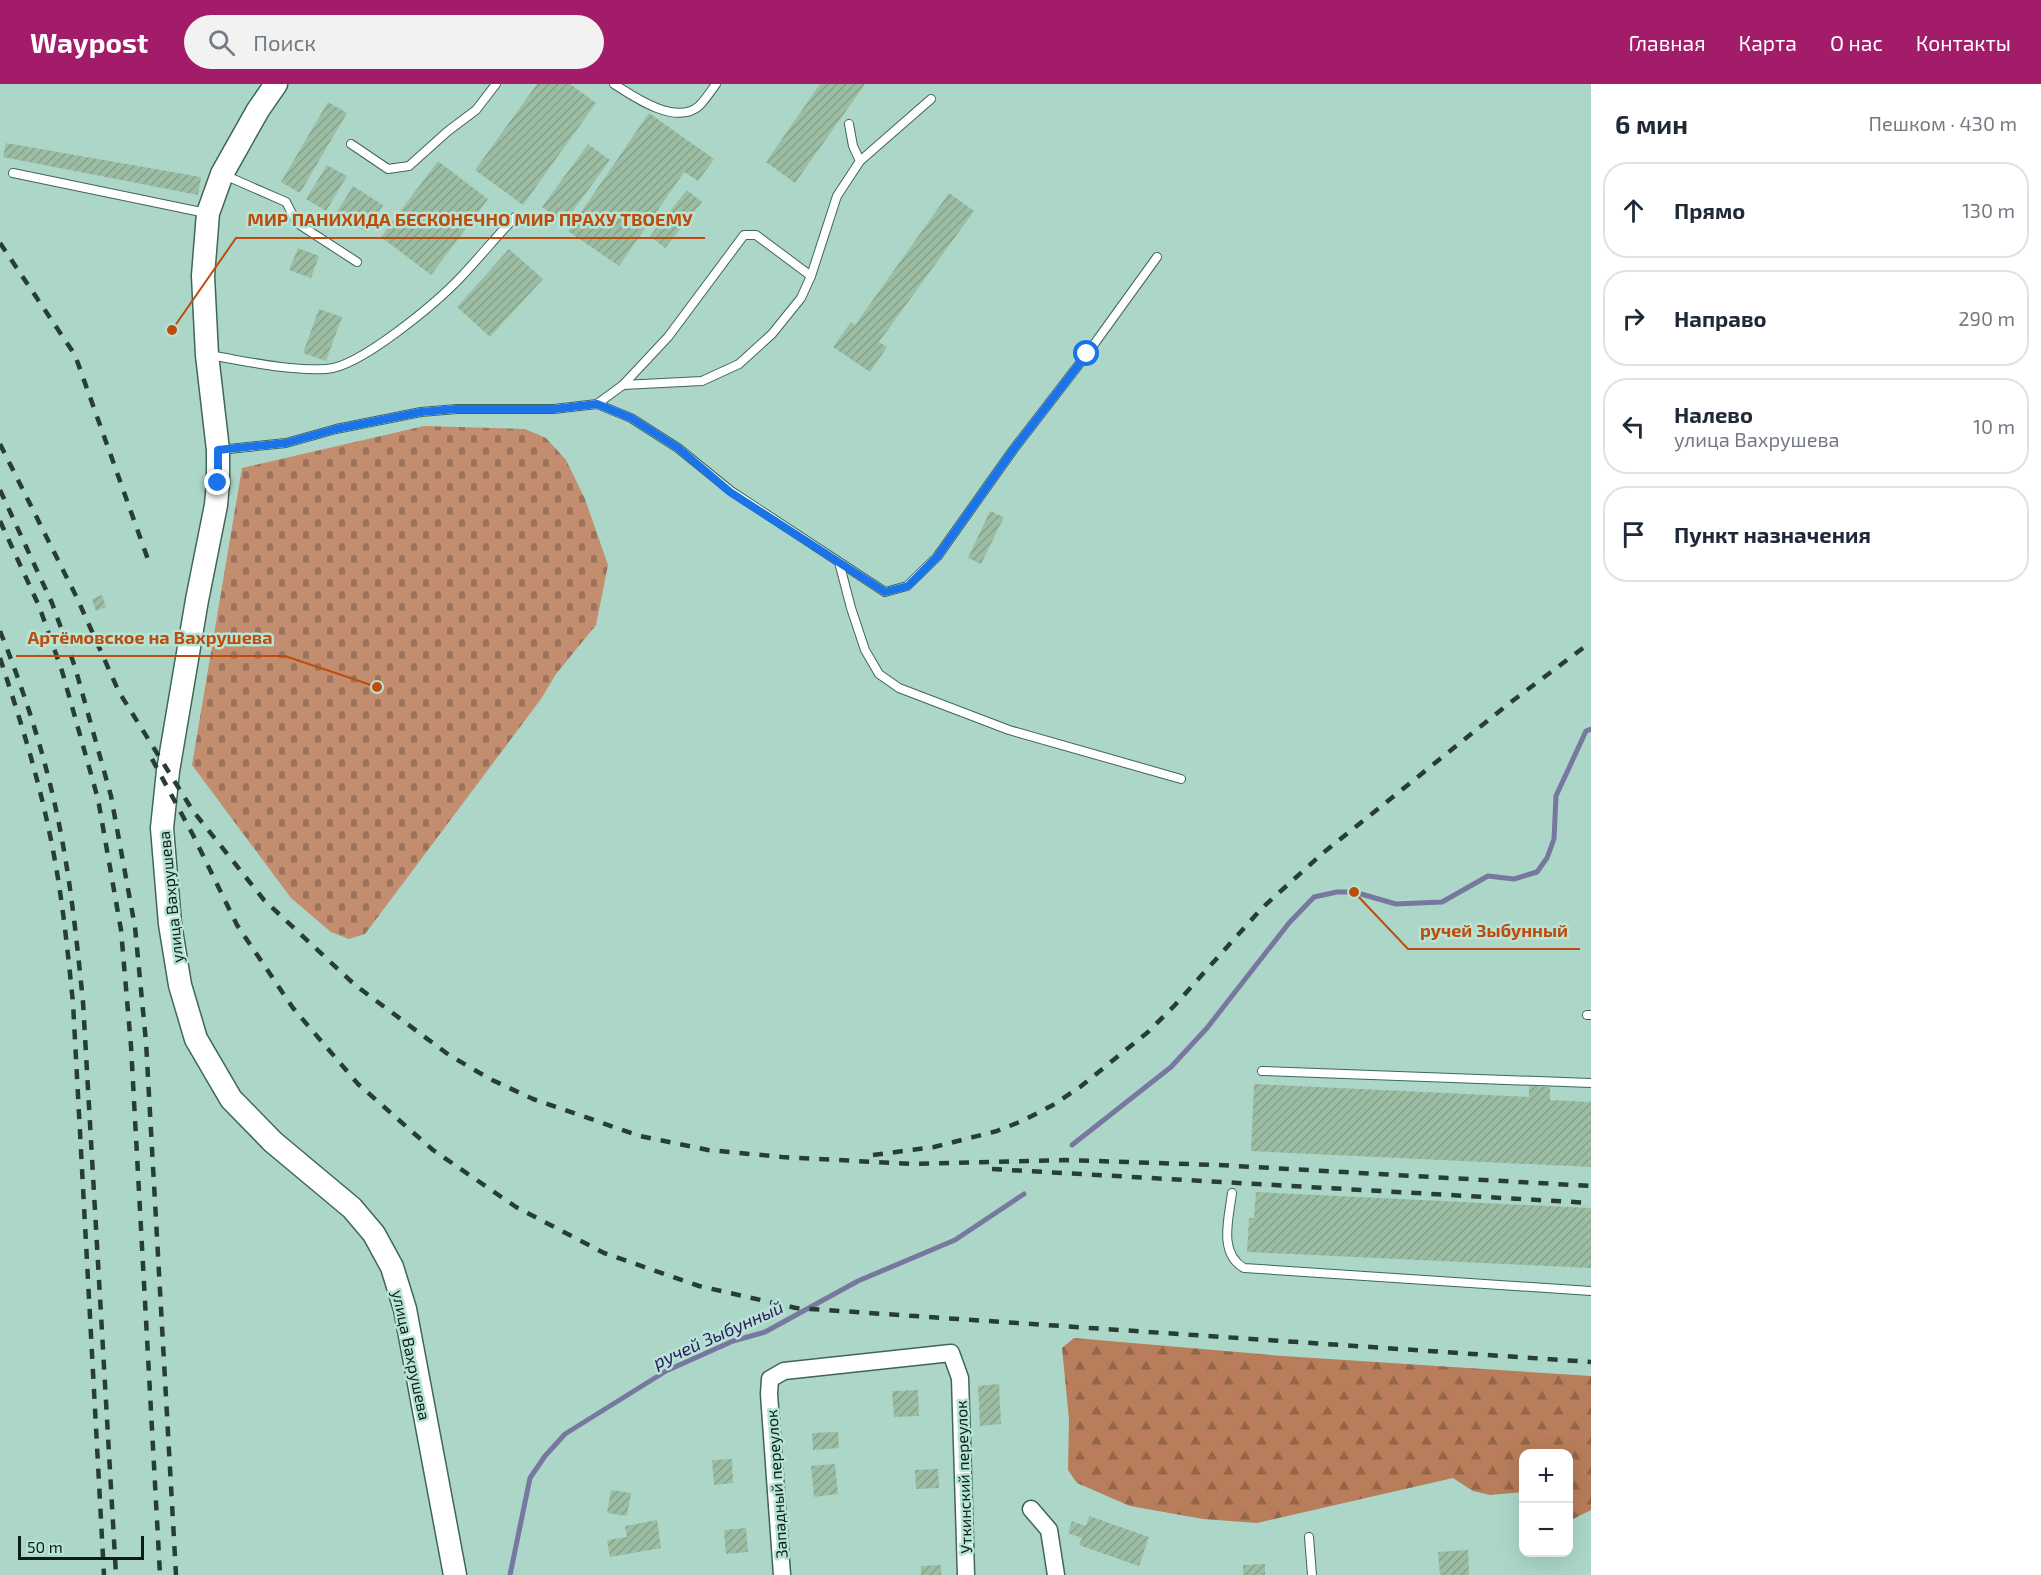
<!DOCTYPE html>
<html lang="ru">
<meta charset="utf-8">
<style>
body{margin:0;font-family:"Exo 2",sans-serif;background:#f2f2f3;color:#1f2937}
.controls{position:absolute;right:18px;bottom:18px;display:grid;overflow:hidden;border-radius:12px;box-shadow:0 6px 24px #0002}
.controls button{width:54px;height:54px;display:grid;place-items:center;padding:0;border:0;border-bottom:2px solid #e0e1e3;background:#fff;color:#1f2937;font:30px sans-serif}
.scale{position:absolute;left:18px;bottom:15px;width:126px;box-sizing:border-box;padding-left:6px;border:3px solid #0c1d18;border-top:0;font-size:16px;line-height:21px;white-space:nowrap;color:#0c1d18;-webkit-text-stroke:4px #b8e4d5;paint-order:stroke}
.stop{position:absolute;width:18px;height:18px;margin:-14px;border:4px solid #1a73e8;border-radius:50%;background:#fff}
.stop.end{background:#1a73e8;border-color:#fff;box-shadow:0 2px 6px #0008}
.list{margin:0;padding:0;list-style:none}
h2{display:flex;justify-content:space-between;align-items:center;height:78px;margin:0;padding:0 24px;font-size:26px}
h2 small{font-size:20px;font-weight:400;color:#747a83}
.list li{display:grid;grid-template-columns:39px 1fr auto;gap:18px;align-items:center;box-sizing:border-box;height:96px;margin:0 12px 12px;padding:0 12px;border:2px solid #e0e1e3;border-radius:24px}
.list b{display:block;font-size:22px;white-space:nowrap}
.list p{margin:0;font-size:20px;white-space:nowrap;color:#747a83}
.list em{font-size:20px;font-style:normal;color:#747a83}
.icon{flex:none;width:33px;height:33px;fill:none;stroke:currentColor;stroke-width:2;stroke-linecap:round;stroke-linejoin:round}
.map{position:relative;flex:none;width:1591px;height:1491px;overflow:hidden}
header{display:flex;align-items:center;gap:36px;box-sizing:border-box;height:84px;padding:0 30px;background:#a21c69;color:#fff}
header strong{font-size:28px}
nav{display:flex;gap:33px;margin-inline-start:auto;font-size:21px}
.search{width:420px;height:54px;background:#f2f2f3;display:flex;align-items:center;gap:15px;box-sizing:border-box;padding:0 21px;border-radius:33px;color:#747a83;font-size:22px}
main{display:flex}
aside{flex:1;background:#fff}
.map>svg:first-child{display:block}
.forest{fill:url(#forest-firs)}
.cemetery{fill:url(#cemetery-stones)}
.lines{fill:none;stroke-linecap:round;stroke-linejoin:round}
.stream{stroke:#7877a0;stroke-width:5}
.building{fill:url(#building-hatch)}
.service-casing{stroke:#3e6659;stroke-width:10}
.minor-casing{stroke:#3e6659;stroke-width:19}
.secondary-casing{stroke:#3e6659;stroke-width:25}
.service{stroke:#fff;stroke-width:8}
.minor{stroke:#fff;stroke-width:16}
.secondary{stroke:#fff;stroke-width:22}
.rail{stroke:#273d36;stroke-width:4.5;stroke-dasharray:10 10;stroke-linecap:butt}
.route{stroke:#1a73e8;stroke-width:8}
.labels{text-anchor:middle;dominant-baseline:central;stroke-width:5;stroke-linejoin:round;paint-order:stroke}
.street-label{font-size:16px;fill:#0c1d18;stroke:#b8e4d5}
.water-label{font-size:18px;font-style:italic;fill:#2f1860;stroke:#b8e4d5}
.leader{fill:none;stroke:#bc4d0e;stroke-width:2}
.callout-dot{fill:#bc4d0e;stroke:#b8e4d5;stroke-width:2}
.callout-label{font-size:18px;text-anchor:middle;font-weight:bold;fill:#bc4d0e;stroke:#b8e4d5;stroke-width:5;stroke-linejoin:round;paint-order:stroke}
</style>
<header>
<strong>Waypost</strong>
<div class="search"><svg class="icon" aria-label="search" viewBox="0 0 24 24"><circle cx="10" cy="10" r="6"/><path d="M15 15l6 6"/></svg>Поиск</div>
<nav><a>Главная</a><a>Карта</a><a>О нас</a><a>Контакты</a></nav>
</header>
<main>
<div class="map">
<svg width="1591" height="1491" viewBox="0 0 1591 1491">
<defs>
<pattern id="forest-firs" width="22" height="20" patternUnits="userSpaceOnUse" patternTransform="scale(1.5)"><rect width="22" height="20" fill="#b87d5a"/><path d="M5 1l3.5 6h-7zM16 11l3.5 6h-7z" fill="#946649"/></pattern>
<pattern id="cemetery-stones" width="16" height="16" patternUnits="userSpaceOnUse" patternTransform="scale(1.5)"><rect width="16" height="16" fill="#c28e6f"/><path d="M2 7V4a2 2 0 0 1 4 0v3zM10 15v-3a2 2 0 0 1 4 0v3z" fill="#9c735a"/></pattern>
<pattern id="building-hatch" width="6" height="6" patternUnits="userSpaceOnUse" patternTransform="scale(1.5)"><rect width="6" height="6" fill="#9cbda3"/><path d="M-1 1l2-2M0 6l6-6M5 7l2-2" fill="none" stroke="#85a28c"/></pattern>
</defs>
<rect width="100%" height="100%" fill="#acd7c8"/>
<!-- forest -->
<path class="forest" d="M 1074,1254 L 1283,1272 L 1591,1292 L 1591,1426 L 1573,1435 L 1569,1432 L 1568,1370 L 1524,1370 L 1523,1408 L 1490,1411 L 1473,1407 L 1453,1394 L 1257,1439 L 1203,1435 L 1130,1422 L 1077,1399 L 1068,1386 L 1069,1335 L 1062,1264 Z"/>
<!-- cemetery -->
<path class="cemetery" d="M 424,342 L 525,345 L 546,354 L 566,376 L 585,415 L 608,481 L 596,541 L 556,590 L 541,615 L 365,850 L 349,855 L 331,848 L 291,814 L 192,681 L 242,384 Z"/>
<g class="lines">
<!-- stream -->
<g class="stream">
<path d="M 1072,1061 L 1171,983 L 1207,944 L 1289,839 L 1314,813 L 1337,808 L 1354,808 L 1396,820 L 1442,818 L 1488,792 L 1514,795 L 1537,788 L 1547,774 L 1554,755 L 1556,712 L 1586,647 L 1591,645"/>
<path d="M 510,1491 L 530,1394 L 545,1372 L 565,1350 L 666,1287 L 733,1257 L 765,1248 L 858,1197 L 955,1156 L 1024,1110"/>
</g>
</g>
<!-- building -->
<g class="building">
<path d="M 537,0 L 570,0 L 596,19 L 523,121 L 475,86 Z"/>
<path d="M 820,0 L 865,0 L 795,99 L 766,78 Z"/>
<path d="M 328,18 L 347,29 L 300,109 L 281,98 Z"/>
<path d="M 649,29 L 714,75 L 698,97 L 684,88 L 619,182 L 568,147 Z"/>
<path d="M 6,59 L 201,93 L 198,111 L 3,73 Z"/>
<path d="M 588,60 L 610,76 L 564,139 L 542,123 Z"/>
<path d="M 438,77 L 488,115 L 431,191 L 381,153 Z"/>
<path d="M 327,81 L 347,92 L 326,127 L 306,115 Z"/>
<path d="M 353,102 L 383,121 L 366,148 L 336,129 Z"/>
<path d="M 687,106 L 702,118 L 665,164 L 650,152 Z"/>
<path d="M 949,109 L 974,127 L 879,258 L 887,263 L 870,288 L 833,263 L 851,238 L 855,241 Z"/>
<path d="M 298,164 L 319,172 L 311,194 L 289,186 Z"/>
<path d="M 509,165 L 543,195 L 490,253 L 457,223 Z"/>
<path d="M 319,225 L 342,233 L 326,277 L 303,269 Z"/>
<path d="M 990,427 L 1004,433 L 981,480 L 968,474 Z"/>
<path d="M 102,511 L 106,523 L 96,527 L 92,515 Z"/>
<path d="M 1254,1000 L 1529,1013 L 1529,1002 L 1550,1003 L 1550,1016 L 1591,1018 L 1591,1083 L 1251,1067 Z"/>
<path d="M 1256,1108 L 1591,1124 L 1591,1184 L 1247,1168 L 1249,1134 L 1254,1134 Z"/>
<path d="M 999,1300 L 1001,1340 L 980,1342 L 978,1302 Z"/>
<path d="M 918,1306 L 919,1332 L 894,1333 L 892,1307 Z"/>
<path d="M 838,1348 L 839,1364 L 813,1366 L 812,1349 Z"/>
<path d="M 732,1375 L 733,1399 L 714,1401 L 712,1376 Z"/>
<path d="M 835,1380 L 838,1410 L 814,1413 L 811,1382 Z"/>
<path d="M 938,1385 L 939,1404 L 916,1405 L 915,1386 Z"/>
<path d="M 611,1406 L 631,1409 L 627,1432 L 607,1429 Z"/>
<path d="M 1089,1432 L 1149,1453 L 1139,1482 L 1079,1461 L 1082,1454 L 1068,1449 L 1072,1437 L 1086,1442 Z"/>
<path d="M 657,1436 L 661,1464 L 610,1473 L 607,1456 L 627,1453 L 625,1442 Z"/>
<path d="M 746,1444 L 748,1468 L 726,1470 L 724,1446 Z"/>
<path d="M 1468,1466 L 1469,1491 L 1440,1491 L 1438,1468 Z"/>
<path d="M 1265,1480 L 1265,1491 L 1243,1491 L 1243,1481 Z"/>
<path d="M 941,1481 L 941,1491 L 921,1491 L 921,1482 Z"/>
</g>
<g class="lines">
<defs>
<g id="service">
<path d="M 614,0 C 634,13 676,42 699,22 C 705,16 711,7 716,0"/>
<path d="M 351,60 L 388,85 L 409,82 L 448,47 L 476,26 L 496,0"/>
<path d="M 860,77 L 931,15"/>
<path d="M 13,89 L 206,129"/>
<path d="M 222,90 L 286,118 L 297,139 L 357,178"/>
<path d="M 208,271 C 246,277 287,287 326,285 C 359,284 436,219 460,194 C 479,174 496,153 515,133"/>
<path d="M 623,301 L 668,253 L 744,151 L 756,151 L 811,192"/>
<path d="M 597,320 L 631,334 L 678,364 L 731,407 L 885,508 L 907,502 L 937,473 L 1013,366 L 1087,270 L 1157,173"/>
<path d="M 219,366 L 286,359 L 336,345 L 421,328 L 457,325 L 554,325 L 597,320 L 623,301 L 702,297 L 739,280 L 772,250 L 801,214 L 811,192 L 837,112 L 860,77 L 853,62 L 849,40"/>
<path d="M 839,478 L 851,524 L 865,566 L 879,590 L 899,604 L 1009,646 L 1181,695"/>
<path d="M 1587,931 L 1591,931"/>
<path d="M 1262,987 L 1591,999"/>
<path d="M 1232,1109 C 1229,1134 1218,1169 1244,1184 L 1591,1207"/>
<path d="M 1309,1453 L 1312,1491"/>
</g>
<g id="minor">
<path d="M 1031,1425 L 1049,1446 L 1056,1491"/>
<path d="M 782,1491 L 769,1310 L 770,1295 L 784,1287 L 951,1269 L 960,1294 L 966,1491"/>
</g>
<path id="secondary" d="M 276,0 L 258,26 L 222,90 L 208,129 L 203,192 L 207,271 L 218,366 L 218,399 L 216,421 L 197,516 L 168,687 L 162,744 L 170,840 L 180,901 L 196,955 L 231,1015 L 273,1058 L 352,1124 L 374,1150 L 392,1183 L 405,1225 L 455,1491"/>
</defs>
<!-- service casing -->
<use href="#service" class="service-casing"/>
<!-- minor casing -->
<use href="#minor" class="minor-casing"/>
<!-- secondary casing -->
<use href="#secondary" class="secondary-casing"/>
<!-- service -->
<use href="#service" class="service"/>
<!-- minor -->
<use href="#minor" class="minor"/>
<!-- secondary -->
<use href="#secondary" class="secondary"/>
<!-- rail -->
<g class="rail">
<path d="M 0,159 L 75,271 L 150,481"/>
<path d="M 0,360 L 77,514 L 119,608 L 193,727 L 264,816 L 355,901 L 449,971 L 490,995 L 533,1015 L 640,1052 L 708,1066 L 782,1073 L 912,1080 L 1065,1076 L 1218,1081 L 1591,1102"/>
<path d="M 0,406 L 52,519 L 75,583 L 111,712 L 135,843 L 146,958 L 176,1491"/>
<path d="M 0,437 L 39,522 L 62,587 L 98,715 L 121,846 L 131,962 L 160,1491"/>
<path d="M 0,547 C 25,609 46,675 59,740 C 71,799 77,859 83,918 L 116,1491"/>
<path d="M 0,574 C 18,629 36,685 48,742 C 61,800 67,860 73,919 L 104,1491"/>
<path d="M 152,675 L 193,751 L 237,841 L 293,924 L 358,1000 L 433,1066 L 516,1123 L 604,1169 L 699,1202 L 796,1224 L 1591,1278"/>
<path d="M 873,1071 L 934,1063 L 997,1047 L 1022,1037 L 1053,1021 L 1080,1003 L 1148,948 L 1175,921 L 1262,824 L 1323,769 L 1511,618 L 1591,558"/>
<path d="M 992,1085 L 1591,1119"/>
</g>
</g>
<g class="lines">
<!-- route -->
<path class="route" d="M 218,399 L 218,366 L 286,359 L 336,345 L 421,328 L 456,325 L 554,325 L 597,320 L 631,334 L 678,364 L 730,408 L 885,508 L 908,502 L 937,473 L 1013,366 L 1087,270"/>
</g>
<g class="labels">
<!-- street labels -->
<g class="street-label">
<text transform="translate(170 813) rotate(-96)">улица Вахрушева</text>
<text transform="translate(412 1271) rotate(78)">улица Вахрушева</text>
<text transform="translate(963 1393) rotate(-92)">Уткинский переулок</text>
<text transform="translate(776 1400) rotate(-94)">Западный переулок</text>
</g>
<!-- water labels -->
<g class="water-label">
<text transform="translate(718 1250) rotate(-24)">ручей Зыбунный</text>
</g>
</g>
<!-- callouts -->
<path class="leader" d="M172 246L236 154H705M377 603L285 572H16M1354 808L1408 865H1580"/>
<g class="callout-dot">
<circle cx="172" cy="246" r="6"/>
<circle cx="377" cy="603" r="6"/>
<circle cx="1354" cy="808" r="6"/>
</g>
<g class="callout-label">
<text x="470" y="142">МИР ПАНИХИДА БЕСКОНЕЧНО МИР ПРАХУ ТВОЕМУ</text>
<text x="150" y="560">Артёмовское на Вахрушева</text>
<text x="1494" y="853">ручей Зыбунный</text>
</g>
</svg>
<div class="controls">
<button>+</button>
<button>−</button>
</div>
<div class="scale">50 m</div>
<div class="stop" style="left:1087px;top:270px"></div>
<div class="stop end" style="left:218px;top:399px"></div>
</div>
<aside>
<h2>6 мин<small>Пешком · 430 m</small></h2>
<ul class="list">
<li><svg class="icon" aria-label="ahead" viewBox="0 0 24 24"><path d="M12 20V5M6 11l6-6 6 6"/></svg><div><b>Прямо</b></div><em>130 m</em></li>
<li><svg class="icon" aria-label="right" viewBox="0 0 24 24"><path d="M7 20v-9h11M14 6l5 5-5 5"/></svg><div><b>Направо</b></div><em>290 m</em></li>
<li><svg class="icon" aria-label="left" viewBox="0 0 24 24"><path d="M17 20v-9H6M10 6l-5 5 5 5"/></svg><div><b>Налево</b><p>улица Вахрушева</p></div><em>10 m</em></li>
<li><svg class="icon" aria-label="arrive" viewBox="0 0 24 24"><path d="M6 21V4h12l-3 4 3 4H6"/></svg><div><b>Пункт назначения</b></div></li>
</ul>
</aside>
</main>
